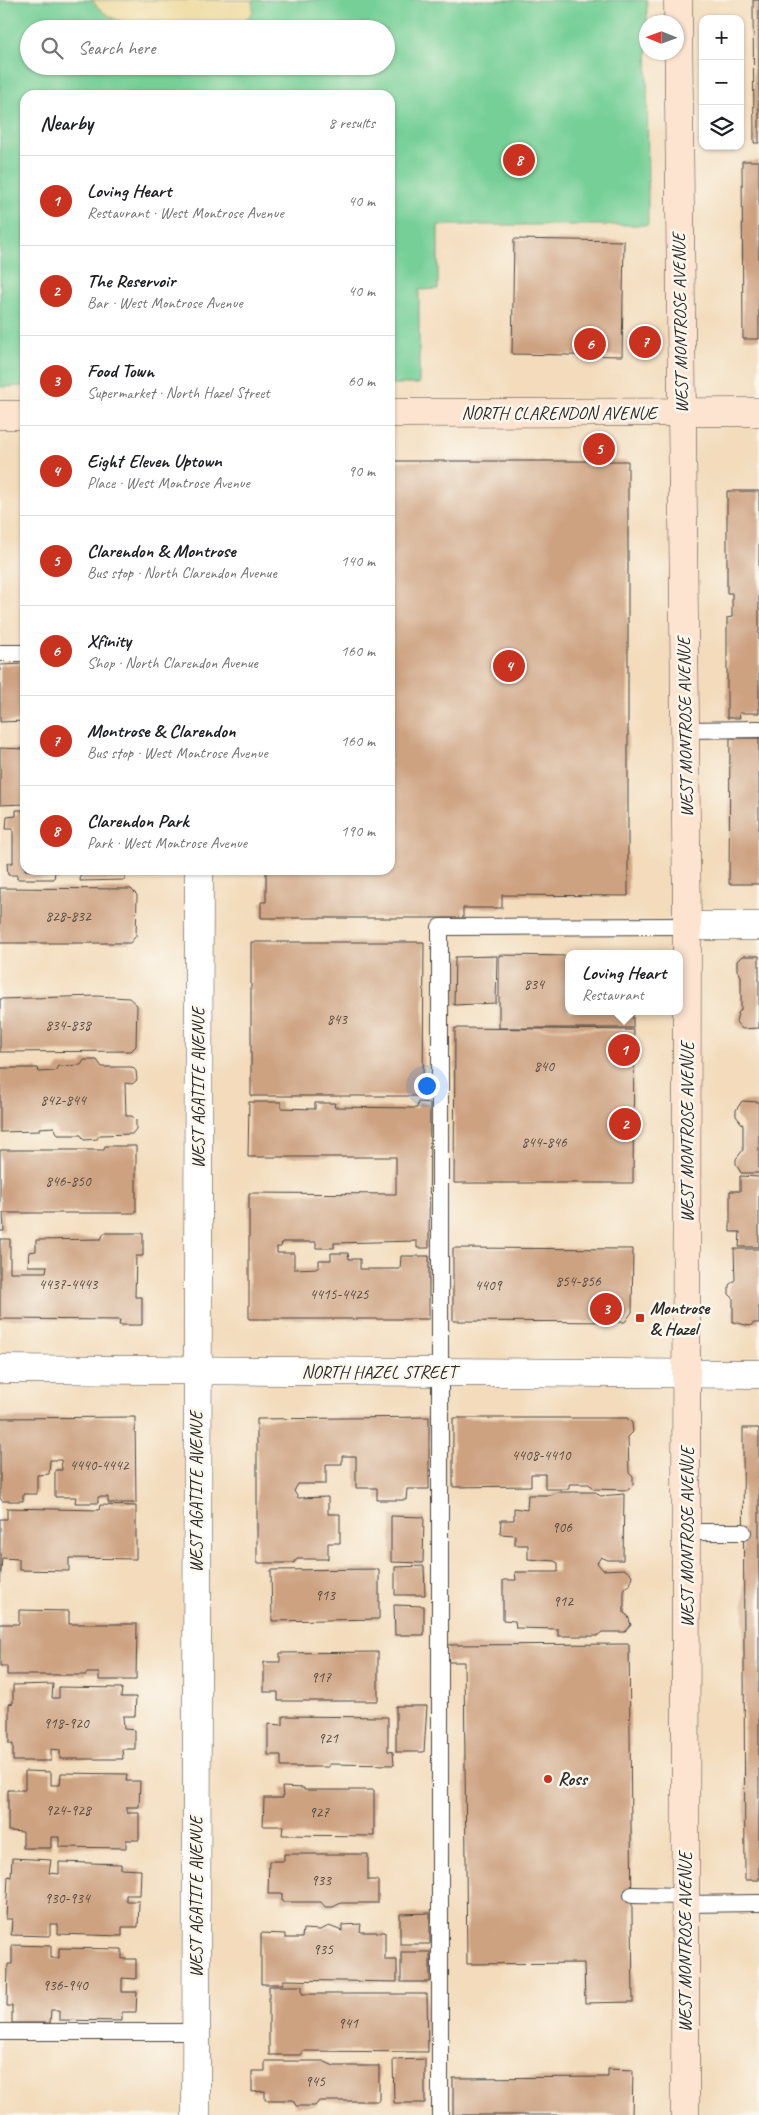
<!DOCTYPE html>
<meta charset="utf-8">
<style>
body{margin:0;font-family:Caveat,sans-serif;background:#f6f6f6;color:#202124}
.controls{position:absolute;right:15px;top:15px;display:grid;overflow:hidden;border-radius:10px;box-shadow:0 1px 4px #0004}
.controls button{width:45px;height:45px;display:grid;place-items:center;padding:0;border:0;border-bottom:1px solid #e0e0e0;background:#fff;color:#202124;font:25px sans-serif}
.compass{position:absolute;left:639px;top:15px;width:45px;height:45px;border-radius:50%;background:#fff;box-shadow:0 1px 4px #0004;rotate:271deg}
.you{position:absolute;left:426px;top:1085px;width:18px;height:18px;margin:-12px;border:4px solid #fff;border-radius:50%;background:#1a73e8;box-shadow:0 0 0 8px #1a73e833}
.badge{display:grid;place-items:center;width:32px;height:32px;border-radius:50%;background:#c8321e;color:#fff;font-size:16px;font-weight:700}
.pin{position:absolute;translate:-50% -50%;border:2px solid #fff;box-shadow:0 1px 5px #0006}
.popup{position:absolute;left:565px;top:950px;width:118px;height:65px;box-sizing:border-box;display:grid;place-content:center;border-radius:10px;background:#fff;filter:drop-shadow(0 1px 4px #0005);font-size:16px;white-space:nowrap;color:#757577}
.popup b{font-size:19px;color:#202124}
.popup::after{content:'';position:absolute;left:50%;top:100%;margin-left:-10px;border:10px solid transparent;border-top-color:#fff}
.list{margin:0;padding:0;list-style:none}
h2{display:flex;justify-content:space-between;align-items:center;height:65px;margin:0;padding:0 20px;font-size:21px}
h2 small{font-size:16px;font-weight:400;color:#757577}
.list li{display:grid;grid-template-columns:32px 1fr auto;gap:15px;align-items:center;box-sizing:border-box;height:90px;padding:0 20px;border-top:1px solid #e0e0e0}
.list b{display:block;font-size:19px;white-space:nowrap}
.list p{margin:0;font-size:16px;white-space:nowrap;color:#757577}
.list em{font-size:16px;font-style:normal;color:#757577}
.icon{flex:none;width:28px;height:28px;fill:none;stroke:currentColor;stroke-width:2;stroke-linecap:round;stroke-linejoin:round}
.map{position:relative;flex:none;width:759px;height:2115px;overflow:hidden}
.search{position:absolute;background:#fff;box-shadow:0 1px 4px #0004;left:20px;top:20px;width:375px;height:55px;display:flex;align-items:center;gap:12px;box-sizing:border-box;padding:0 18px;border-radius:28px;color:#757577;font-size:19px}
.panel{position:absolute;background:#fff;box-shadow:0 1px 4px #0004;left:20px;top:90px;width:375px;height:785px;border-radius:15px}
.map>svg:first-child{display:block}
.green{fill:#74cf96;stroke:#507d60;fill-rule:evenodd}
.sand{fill:#eeda9e;stroke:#8c8264}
.building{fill:#cda281}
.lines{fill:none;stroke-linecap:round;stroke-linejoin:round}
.lane-casing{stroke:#494541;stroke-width:18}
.street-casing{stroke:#494541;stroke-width:29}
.secondary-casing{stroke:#494541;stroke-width:29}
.lane{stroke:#fff;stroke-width:16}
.street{stroke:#fff;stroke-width:28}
.secondary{stroke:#fde4d0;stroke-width:28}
.poi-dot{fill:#c8321e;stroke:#fbf7ec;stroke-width:2}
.labels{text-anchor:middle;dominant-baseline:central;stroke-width:5;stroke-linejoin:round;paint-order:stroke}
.number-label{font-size:15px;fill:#544940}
.street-label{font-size:18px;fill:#2b2b2b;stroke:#fbf7ec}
.poi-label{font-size:18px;font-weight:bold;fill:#2b2b2b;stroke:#fbf7ec;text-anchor:start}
</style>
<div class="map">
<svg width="759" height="2115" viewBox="0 0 759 2115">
<rect width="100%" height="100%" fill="#fbf7ec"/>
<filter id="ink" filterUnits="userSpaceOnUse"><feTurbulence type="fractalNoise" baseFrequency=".02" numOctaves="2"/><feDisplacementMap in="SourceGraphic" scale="10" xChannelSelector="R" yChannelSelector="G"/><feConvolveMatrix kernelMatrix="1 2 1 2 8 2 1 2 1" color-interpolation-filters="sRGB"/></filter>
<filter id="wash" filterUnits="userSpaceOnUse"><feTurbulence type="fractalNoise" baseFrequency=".0096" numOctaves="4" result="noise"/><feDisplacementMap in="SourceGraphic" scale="20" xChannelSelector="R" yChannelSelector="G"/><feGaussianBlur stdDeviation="1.12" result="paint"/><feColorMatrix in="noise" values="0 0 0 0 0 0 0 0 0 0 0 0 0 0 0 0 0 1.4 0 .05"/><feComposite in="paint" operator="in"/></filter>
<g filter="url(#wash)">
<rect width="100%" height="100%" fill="#f3dbbb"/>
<!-- green -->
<path class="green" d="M 0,0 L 647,0 L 648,225 L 438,225 L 438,289 L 419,290 L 419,384 L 390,384 L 390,95 L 25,95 L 25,386 L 0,387 ZM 29,29 L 386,29 L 386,66 L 29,66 Z"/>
<!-- sand -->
<path class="sand" d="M 92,0 L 252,0 L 253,11 L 239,29 C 196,29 120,40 92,0 Z"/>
<g id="blocks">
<!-- building -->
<g class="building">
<path d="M 753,0 L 759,0 L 759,143 L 754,143 Z"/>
<path d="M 742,161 L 759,161 L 759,339 L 743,339 Z"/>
<path d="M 514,239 L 624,241 L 622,356 L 512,354 Z"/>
<path d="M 390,461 L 628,461 L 628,896 L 502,895 L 502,908 L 463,908 L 463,918 L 261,918 L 261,902 L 266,902 L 266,870 L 390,870 Z"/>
<path d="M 727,491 L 759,491 L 759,713 L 739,713 L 740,718 L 727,718 L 727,618 L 732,617 L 732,593 L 727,593 Z"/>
<path d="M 25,664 L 25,721 L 0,722 L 0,665 Z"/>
<path d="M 730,738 L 759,738 L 759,884 L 729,884 Z"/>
<path d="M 0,748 L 25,749 L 25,804 L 0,805 Z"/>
<path d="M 16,810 L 25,810 L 25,870 L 135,870 L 133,874 L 125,874 L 125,880 L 80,881 L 81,872 L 55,872 L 54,879 L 17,879 L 17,875 L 8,875 L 7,863 L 13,863 L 13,829 L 6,829 L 7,817 L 16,816 Z"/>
<path d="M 0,888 L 131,889 L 137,895 L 136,936 L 130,943 L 0,943 Z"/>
<path d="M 251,942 L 424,942 L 423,1096 L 251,1096 Z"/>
<path d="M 499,955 L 569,956 L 569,1011 L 633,1011 L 633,1028 L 499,1028 Z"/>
<path d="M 497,956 L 496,1003 L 454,1005 L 455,957 Z"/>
<path d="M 742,956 L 759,956 L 759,1028 L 742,1029 L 736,1022 L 738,1013 L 741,1010 L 741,976 L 737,970 L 737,961 Z"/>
<path d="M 97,996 L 129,998 L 137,1005 L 136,1046 L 131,1051 L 0,1052 L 0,999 Z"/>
<path d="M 455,1028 L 634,1030 L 633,1183 L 454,1183 Z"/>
<path d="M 84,1060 L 97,1060 L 102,1067 L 132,1067 L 136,1071 L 137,1080 L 132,1084 L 125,1083 L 126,1116 L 132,1116 L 136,1120 L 136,1129 L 132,1134 L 100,1135 L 97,1139 L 84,1140 L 81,1135 L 58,1135 L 54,1127 L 39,1128 L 39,1131 L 0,1132 L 0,1068 L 38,1068 L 39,1072 L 55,1071 L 58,1066 L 81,1065 Z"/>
<path d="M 742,1101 L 759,1102 L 759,1173 L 741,1173 L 736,1164 L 736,1159 L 743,1150 L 743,1125 L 736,1116 L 736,1110 Z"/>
<path d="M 249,1102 L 281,1102 L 281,1108 L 315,1109 L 315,1103 L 335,1103 L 334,1107 L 417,1108 L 418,1102 L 430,1103 L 429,1248 L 417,1248 L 417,1241 L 334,1243 L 334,1248 L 316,1248 L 316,1242 L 282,1242 L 281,1247 L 277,1247 L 277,1253 L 294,1253 L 294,1269 L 319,1268 L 319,1260 L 331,1260 L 331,1253 L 348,1253 L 349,1259 L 360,1259 L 360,1269 L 400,1269 L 401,1256 L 429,1256 L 429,1319 L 249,1319 L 249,1193 L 396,1194 L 396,1157 L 248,1157 Z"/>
<path d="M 105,1146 L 136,1146 L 136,1213 L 3,1213 L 4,1231 L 0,1231 L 0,1150 L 104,1150 Z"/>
<path d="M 740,1176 L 759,1177 L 759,1247 L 739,1247 L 740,1232 L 730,1232 L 730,1191 L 740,1191 Z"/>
<path d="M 104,1233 L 143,1233 L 143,1256 L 136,1256 L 135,1297 L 142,1297 L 142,1325 L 119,1325 L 120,1320 L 0,1319 L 0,1239 L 10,1239 L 10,1272 L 46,1272 L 47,1266 L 28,1266 L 29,1252 L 36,1251 L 36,1240 L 101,1239 Z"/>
<path d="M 453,1248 L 633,1249 L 632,1312 L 625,1322 L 453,1321 Z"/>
<path d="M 734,1249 L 759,1249 L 759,1323 L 754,1323 L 750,1326 L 733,1322 L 733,1298 L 729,1294 L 729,1285 L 735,1280 Z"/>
<path d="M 135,1417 L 136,1503 L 108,1503 L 108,1497 L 98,1497 L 98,1503 L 75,1503 L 76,1497 L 55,1497 L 55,1470 L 62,1470 L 61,1460 L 50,1460 L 49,1474 L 37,1475 L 37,1494 L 23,1494 L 23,1501 L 2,1501 L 0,1498 L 0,1418 Z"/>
<path d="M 429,1417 L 429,1489 L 407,1489 L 406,1500 L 377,1500 L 377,1488 L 356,1488 L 356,1456 L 342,1456 L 342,1464 L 326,1464 L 326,1484 L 298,1484 L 294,1491 L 298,1498 L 328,1497 L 328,1514 L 340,1514 L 340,1543 L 328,1543 L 328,1559 L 297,1559 L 294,1563 L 257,1563 L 257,1419 Z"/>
<path d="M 453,1418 L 627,1418 L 632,1423 L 633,1432 L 628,1437 L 629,1473 L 633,1477 L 633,1485 L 628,1490 L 593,1489 L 589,1484 L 569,1484 L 569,1489 L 545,1489 L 545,1474 L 531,1474 L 531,1486 L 453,1487 Z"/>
<path d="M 743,1428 L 759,1428 L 759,1880 L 745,1880 Z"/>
<path d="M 557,1492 L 596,1492 L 600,1496 L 624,1494 L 623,1560 L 608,1560 L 601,1557 L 597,1563 L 603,1570 L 624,1569 L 632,1575 L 630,1585 L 624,1588 L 624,1613 L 628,1616 L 631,1625 L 625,1632 L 602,1632 L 597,1636 L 558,1636 L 558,1629 L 516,1628 L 515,1621 L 503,1620 L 503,1580 L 516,1580 L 515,1572 L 558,1572 L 558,1563 L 554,1561 L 528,1559 L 528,1545 L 515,1545 L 515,1535 L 500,1534 L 501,1520 L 514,1520 L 514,1508 L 527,1510 L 528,1495 L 550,1495 Z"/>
<path d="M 100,1505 L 136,1506 L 136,1559 L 69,1558 L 69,1571 L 19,1570 L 19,1559 L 2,1558 L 0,1583 L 0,1519 L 7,1519 L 7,1508 L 99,1510 Z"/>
<path d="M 391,1516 L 424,1517 L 423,1563 L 391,1562 Z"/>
<path d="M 424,1566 L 425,1595 L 395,1595 L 395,1567 Z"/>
<path d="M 379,1569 L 379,1619 L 272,1621 L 271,1570 Z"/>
<path d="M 394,1605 L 424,1606 L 424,1635 L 395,1635 Z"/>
<path d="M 19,1610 L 69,1611 L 69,1624 L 137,1624 L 136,1680 L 99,1680 L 99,1673 L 86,1673 L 86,1675 L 7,1675 L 7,1666 L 0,1666 L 0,1624 L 19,1624 Z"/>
<path d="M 629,1644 L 633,2002 L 585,2003 L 584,1963 L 467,1964 L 464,1662 L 447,1662 L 447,1645 Z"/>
<path d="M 378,1652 L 378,1701 L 278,1701 L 278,1692 L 264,1692 L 264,1662 L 280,1662 L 280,1653 Z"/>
<path d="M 53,1684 L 52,1698 L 59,1698 L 59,1687 L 122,1688 L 121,1697 L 136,1697 L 135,1716 L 123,1716 L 124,1729 L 135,1730 L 135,1749 L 122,1749 L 123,1759 L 60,1759 L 60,1750 L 51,1749 L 51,1761 L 13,1761 L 13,1744 L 9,1744 L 9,1704 L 13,1703 L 13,1685 Z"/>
<path d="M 396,1706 L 427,1706 L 424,1752 L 396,1752 Z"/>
<path d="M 283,1716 L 388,1717 L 388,1751 L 393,1752 L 394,1765 L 329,1764 L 329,1767 L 281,1767 L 281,1755 L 268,1755 L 268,1724 L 283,1725 Z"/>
<path d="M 25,1771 L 51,1772 L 51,1785 L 60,1785 L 61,1773 L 127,1774 L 126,1781 L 140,1781 L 139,1807 L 127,1807 L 127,1813 L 139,1813 L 139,1840 L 126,1840 L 126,1848 L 59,1847 L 59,1837 L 51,1837 L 51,1848 L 23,1848 L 23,1832 L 8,1831 L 8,1790 L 25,1790 Z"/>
<path d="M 282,1787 L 304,1788 L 304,1790 L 374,1790 L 374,1836 L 282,1835 L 283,1826 L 263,1826 L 264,1798 L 283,1798 Z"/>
<path d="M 284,1854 L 368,1854 L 368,1880 L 378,1880 L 378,1903 L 341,1903 L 333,1907 L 325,1907 L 321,1902 L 282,1902 L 282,1894 L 268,1894 L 269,1861 L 284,1861 Z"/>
<path d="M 12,1858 L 51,1860 L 49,1873 L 59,1874 L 59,1862 L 121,1864 L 121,1869 L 141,1870 L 140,1895 L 126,1895 L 126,1901 L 139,1901 L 138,1927 L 122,1927 L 122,1936 L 58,1934 L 58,1924 L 50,1924 L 50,1936 L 11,1935 L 12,1919 L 6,1919 L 8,1876 L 11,1877 Z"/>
<path d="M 430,1913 L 430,1944 L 400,1944 L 400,1914 Z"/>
<path d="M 361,1924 L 360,1932 L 385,1932 L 385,1960 L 397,1960 L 397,1982 L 283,1980 L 283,1984 L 261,1984 L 261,1933 L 285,1934 L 285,1938 L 302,1938 L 303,1929 L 320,1930 L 329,1926 L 342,1931 L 342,1925 Z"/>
<path d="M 12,1945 L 51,1946 L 51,1958 L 59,1958 L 59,1948 L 122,1949 L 122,1959 L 136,1959 L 136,1979 L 122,1978 L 122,1992 L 137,1992 L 136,2012 L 122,2012 L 122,2021 L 59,2020 L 59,2010 L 51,2010 L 50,2023 L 12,2023 L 12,2006 L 7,2006 L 8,1964 L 12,1964 Z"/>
<rect x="401" y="1952" width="29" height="30"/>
<path d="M 269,1986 L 302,1986 L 302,1994 L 427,1994 L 428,2052 L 302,2051 L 302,2055 L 269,2055 Z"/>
<path d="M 425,2059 L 425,2103 L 394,2103 L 393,2060 Z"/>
<path d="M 265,2061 L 323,2061 L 334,2066 L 379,2066 L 379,2101 L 319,2101 L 315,2106 L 296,2106 L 293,2100 L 265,2100 L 265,2091 L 252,2092 L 252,2071 L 265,2071 Z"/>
<path d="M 608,2069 L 633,2070 L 632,2115 L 453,2115 L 453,2078 L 608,2077 Z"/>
</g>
</g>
</g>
<g filter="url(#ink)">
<use href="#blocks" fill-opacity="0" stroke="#494541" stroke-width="1"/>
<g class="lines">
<defs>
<g id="lane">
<path d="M 0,653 L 25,653"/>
<path d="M 685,730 L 759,729"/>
<path d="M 687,1532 L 743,1532"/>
<path d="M 632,1895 L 686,1896"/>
<path d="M 685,1904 L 759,1903"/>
<path d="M 0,2032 L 196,2032"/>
<path d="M 440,2115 L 440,927 L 687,926"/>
</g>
<g id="street">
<path d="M 687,926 L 759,926"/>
<path d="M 0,1369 L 759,1374"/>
<path d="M 196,2115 L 199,870"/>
</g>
<g id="secondary">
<path d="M 678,0 L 687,926 L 685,2115"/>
<path d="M 390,413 L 759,412"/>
<path d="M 0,415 L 25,415"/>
</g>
</defs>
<!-- lane casing -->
<use href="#lane" class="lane-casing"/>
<!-- street casing -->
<use href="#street" class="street-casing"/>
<!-- secondary casing -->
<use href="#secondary" class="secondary-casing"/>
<!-- lane -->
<use href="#lane" class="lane"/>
<!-- street -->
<use href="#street" class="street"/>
<!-- secondary -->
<use href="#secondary" class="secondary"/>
</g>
</g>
<!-- markers -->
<g class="poi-dot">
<rect x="635" y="1313" width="10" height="10" rx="2.5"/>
<circle cx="548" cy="1779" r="5"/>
</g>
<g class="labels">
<!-- number labels -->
<g class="number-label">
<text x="68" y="916">828-832</text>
<text x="534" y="984">834</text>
<text x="337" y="1019">843</text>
<text x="68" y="1025">834-838</text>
<text x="544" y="1066">840</text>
<text x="63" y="1100">842-844</text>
<text x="544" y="1142">844-846</text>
<text x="68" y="1181">846-850</text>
<text x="578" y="1281">854-856</text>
<text x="68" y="1284">4437-4443</text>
<text x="488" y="1285">4409</text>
<text x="339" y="1294">4415-4425</text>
<text x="541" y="1455">4408-4410</text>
<text x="99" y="1465">4440-4442</text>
<text x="562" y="1527">906</text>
<text x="325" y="1595">913</text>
<text x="563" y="1601">912</text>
<text x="321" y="1677">917</text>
<text x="66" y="1723">918-920</text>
<text x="328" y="1738">921</text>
<text x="68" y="1810">924-928</text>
<text x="319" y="1812">927</text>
<text x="321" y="1880">933</text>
<text x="67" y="1898">930-934</text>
<text x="323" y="1949">935</text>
<text x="65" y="1985">936-940</text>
<text x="348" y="2023">941</text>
<text x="315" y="2081">945</text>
</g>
<!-- street labels -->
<g class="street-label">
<text transform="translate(680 323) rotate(-91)">WEST MONTROSE AVENUE</text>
<text x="559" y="413">NORTH CLARENDON AVENUE</text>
<text transform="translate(685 727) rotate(-91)">WEST MONTROSE AVENUE</text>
<text transform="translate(198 1088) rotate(-90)">WEST AGATITE AVENUE</text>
<text transform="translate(687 1132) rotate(-90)">WEST MONTROSE AVENUE</text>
<text x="379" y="1372">NORTH HAZEL STREET</text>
<text transform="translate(196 1492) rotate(-90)">WEST AGATITE AVENUE</text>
<text transform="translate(687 1537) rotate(-90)">WEST MONTROSE AVENUE</text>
<text transform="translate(196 1897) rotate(-90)">WEST AGATITE AVENUE</text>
<text transform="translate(685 1942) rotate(-90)">WEST MONTROSE AVENUE</text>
</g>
<!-- poi labels -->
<g class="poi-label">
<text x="650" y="1308">Montrose<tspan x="650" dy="21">&amp; Hazel</tspan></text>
<text x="558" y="1779">Ross</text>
</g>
</g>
</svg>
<div class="controls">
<button>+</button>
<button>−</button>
<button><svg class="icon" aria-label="layers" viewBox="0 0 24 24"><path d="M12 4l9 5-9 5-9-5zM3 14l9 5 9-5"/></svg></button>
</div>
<svg class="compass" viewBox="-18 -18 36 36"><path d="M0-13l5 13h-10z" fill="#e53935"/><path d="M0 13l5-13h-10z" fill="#757577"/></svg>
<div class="you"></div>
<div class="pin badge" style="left:624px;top:1050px">1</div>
<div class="popup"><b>Loving Heart</b>Restaurant</div>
<div class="pin badge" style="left:625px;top:1124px">2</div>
<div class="pin badge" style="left:606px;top:1309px">3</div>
<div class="pin badge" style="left:509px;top:666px">4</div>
<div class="pin badge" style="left:599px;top:449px">5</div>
<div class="pin badge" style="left:590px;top:344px">6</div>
<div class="pin badge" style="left:645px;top:342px">7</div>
<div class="pin badge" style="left:519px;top:160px">8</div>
<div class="search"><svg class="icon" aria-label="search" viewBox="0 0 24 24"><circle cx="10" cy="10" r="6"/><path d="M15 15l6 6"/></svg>Search here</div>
<section class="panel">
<h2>Nearby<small>8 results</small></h2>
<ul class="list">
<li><span class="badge">1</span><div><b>Loving Heart</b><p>Restaurant · West Montrose Avenue</p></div><em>40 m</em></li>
<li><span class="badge">2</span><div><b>The Reservoir</b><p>Bar · West Montrose Avenue</p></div><em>40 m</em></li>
<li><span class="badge">3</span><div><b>Food Town</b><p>Supermarket · North Hazel Street</p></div><em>60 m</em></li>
<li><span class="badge">4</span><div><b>Eight Eleven Uptown</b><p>Place · West Montrose Avenue</p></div><em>90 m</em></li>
<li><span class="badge">5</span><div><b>Clarendon &amp; Montrose</b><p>Bus stop · North Clarendon Avenue</p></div><em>140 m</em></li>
<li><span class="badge">6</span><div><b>Xfinity</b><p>Shop · North Clarendon Avenue</p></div><em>160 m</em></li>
<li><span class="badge">7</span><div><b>Montrose &amp; Clarendon</b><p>Bus stop · West Montrose Avenue</p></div><em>160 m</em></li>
<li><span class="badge">8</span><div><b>Clarendon Park</b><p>Park · West Montrose Avenue</p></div><em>190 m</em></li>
</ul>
</section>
</div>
